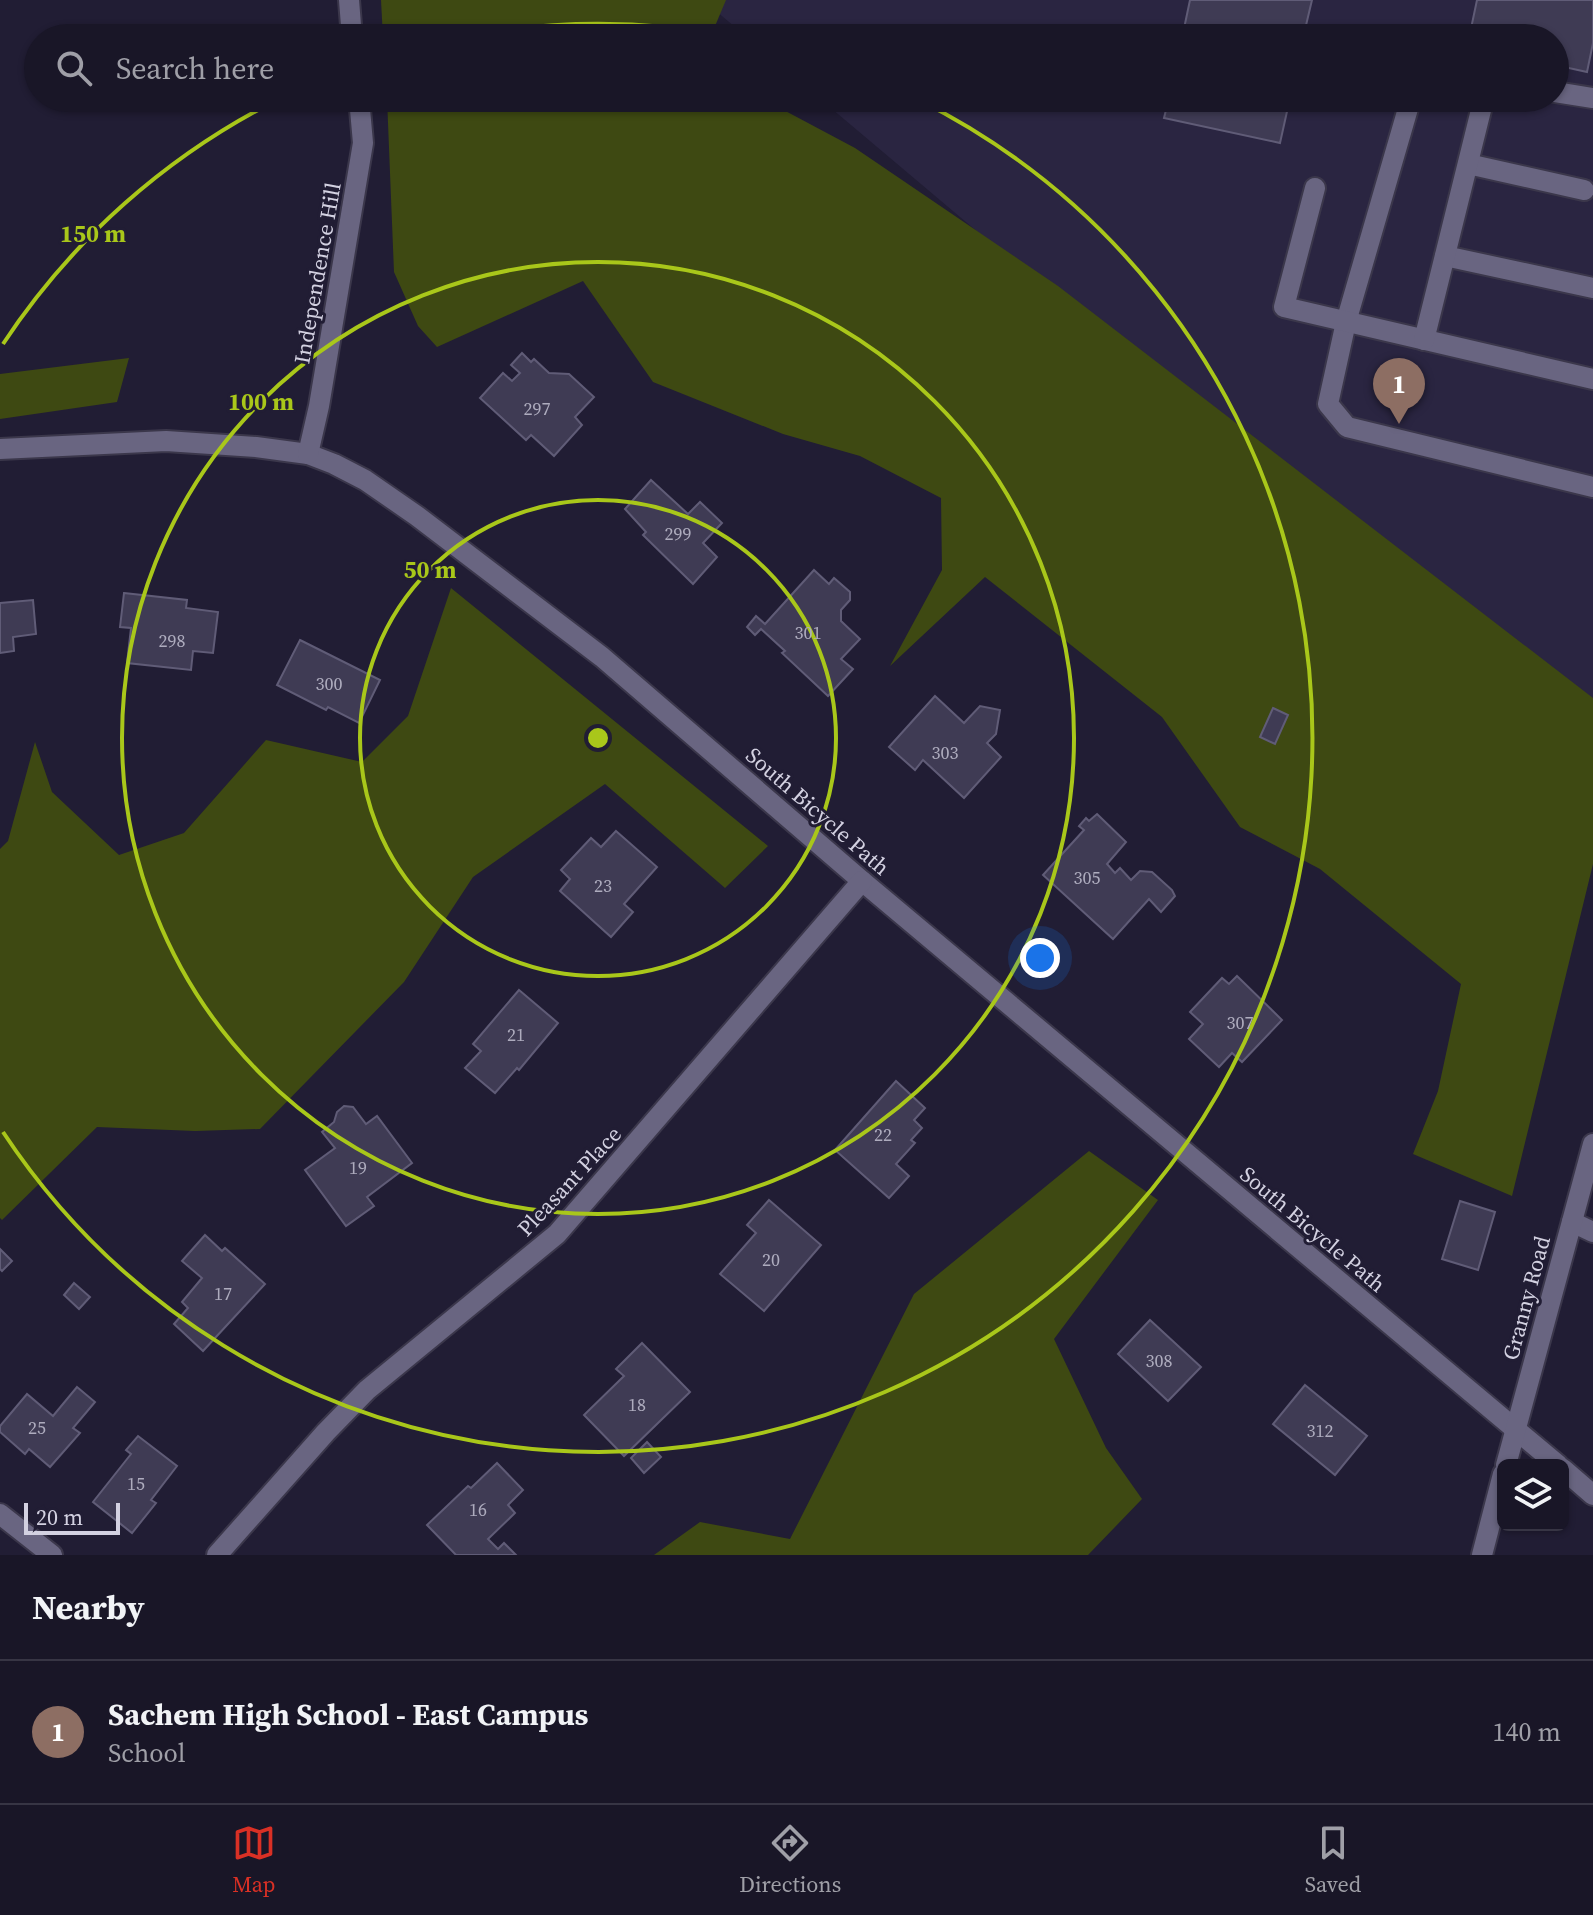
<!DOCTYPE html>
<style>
body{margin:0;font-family:"Source Serif 4",serif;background:#262333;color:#f1f3f6}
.controls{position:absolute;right:24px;bottom:24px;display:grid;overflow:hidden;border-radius:12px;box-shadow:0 2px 6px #0004}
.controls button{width:72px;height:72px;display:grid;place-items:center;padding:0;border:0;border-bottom:2px solid #373544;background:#191627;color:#f1f3f6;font:40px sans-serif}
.scale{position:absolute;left:24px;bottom:20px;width:96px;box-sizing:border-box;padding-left:8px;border:4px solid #d3d1e1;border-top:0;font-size:22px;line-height:28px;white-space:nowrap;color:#d3d1e1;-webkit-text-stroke:6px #211d34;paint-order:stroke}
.you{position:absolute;left:1040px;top:958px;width:28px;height:28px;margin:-20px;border:6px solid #fff;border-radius:50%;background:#1a73e8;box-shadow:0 0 0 12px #1a73e833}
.badge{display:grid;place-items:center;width:52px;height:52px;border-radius:50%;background:#d93025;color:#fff;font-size:26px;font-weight:700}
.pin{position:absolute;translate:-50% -66px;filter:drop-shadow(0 2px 4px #0008)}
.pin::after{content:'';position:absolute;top:42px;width:28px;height:24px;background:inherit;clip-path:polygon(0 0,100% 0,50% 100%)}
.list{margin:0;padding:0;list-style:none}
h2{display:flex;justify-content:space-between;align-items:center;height:104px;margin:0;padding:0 32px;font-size:34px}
h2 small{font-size:26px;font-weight:400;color:#9f9fa7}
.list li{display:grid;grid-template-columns:52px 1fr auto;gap:24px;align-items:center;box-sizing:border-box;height:144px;padding:0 32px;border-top:2px solid #373544}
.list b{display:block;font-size:30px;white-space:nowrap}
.list p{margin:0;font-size:26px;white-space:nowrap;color:#9f9fa7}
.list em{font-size:26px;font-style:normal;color:#9f9fa7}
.icon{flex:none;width:44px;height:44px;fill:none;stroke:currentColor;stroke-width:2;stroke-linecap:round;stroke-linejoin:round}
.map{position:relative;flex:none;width:1593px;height:1555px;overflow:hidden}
.search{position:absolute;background:#191627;box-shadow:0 2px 6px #0004;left:24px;right:24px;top:24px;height:88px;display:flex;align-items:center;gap:20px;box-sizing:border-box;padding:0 28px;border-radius:44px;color:#9f9fa7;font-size:30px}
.sheet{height:248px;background:#191627}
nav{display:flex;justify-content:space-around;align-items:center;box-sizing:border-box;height:112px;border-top:2px solid #373544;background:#191627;font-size:22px;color:#9f9fa7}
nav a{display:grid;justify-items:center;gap:4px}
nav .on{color:#d93025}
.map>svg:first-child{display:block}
.built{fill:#2a2541}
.green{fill:#3e4912}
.building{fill:#3f3b54;stroke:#605c77;stroke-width:2}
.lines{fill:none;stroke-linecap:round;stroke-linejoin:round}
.minor-casing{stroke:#3b374b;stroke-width:24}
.minor{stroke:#696581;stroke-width:20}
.ring{fill:none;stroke:#a9c71a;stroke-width:4}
.labels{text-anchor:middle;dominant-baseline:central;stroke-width:6;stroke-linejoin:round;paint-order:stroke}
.number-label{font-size:18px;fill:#aeacbe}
.street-label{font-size:22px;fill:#d3d1e1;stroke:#211d34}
.centre{fill:#a9c71a;stroke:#211d34;stroke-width:4}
.ring-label{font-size:24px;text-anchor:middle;font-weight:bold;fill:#a9c71a;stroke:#211d34;stroke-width:6;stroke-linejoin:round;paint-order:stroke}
</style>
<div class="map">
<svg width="1593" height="1555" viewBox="0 0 1593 1555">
<rect width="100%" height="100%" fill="#211d34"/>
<!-- built -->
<path class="built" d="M 703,0 L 1593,0 L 1593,751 L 819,98 L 1555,98 L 1555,38 L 748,38 Z"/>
<!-- green -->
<g class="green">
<path d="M 381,0 L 726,0 L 710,38 L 383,38 Z"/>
<path d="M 387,98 L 761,98 L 855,148 L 1058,286 L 1593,698 L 1593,864 L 1512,1196 L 1413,1154 L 1438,1091 L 1461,984 L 1320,869 L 1240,827 L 1162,717 L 985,577 L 890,666 L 942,570 L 941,498 L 860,456 L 783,434 L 653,382 L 583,281 L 437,347 L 418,326 L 394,272 Z"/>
<path d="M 129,358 L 117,402 L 0,419 L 0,374 Z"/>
<path d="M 451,588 L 768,846 L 725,888 L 605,784 L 473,877 L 404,982 L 260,1129 L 195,1131 L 97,1127 L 2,1220 L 0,1218 L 0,849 L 8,841 L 35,742 L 52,792 L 119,855 L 184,833 L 266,740 L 362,762 L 408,716 Z"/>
<path d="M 1089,1151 L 1158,1200 L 1054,1339 L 1106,1448 L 1142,1499 L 1088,1555 L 654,1555 L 700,1522 L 790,1539 L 914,1294 Z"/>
</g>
<!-- building -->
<g class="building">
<path d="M 1190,0 L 1312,0 L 1303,38 L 1182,38 Z"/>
<path d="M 1477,0 L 1593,0 L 1593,43 L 1587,72 L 1555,65 L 1555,38 L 1469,38 Z"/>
<path d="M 1169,98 L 1290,98 L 1280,143 L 1164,118 Z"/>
<path d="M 522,353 L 531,362 L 534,359 L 549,373 L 569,374 L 594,397 L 575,417 L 582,425 L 554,456 L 531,435 L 526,440 L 480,398 L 503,373 L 512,381 L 520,373 L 511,365 Z"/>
<path d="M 651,480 L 688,514 L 700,502 L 722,523 L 703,543 L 717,557 L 693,584 L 643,535 L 646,532 L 625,509 Z"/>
<path d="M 814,570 L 829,584 L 834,578 L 850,592 L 850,600 L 841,610 L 841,621 L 860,639 L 841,659 L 853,669 L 828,696 L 782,653 L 785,651 L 761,629 L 755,635 L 747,627 L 756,616 L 765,624 Z"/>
<path d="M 124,593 L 187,600 L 186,608 L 218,612 L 213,653 L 193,651 L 191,670 L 127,663 L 131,628 L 120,627 Z"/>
<path d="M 33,600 L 36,634 L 13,637 L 14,651 L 0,653 L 0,603 Z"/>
<path d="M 300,640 L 380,680 L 359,723 L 328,707 L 326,710 L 277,685 Z"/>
<path d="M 935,696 L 964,723 L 980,706 L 1000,710 L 996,734 L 987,743 L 1001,757 L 964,798 L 923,760 L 915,770 L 889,747 Z"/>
<path d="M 1273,708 L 1288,715 L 1275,744 L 1260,737 Z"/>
<path d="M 1097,814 L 1126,842 L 1107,864 L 1115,873 L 1120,868 L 1131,880 L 1140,871 L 1152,872 L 1172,890 L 1175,896 L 1161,912 L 1149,899 L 1113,939 L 1043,875 L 1084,830 L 1079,826 L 1086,818 L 1089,821 Z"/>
<path d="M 616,831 L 657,867 L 624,904 L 633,912 L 611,937 L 560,891 L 570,879 L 561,870 L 591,838 L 601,847 Z"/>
<path d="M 1237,976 L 1282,1020 L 1242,1062 L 1232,1053 L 1219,1067 L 1189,1039 L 1203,1024 L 1190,1012 L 1222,978 L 1229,984 Z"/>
<path d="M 519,990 L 558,1023 L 519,1070 L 517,1068 L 495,1093 L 465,1068 L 481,1051 L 473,1044 Z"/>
<path d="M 896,1081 L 925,1108 L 914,1120 L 922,1128 L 911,1140 L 915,1143 L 896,1164 L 909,1176 L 889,1198 L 835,1150 Z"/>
<path d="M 344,1106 L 353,1107 L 366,1124 L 377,1116 L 412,1163 L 367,1197 L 374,1206 L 346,1226 L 305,1170 L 335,1148 L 322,1132 L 334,1122 L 337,1112 Z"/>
<path d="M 769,1200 L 821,1245 L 764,1311 L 720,1274 L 756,1233 L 747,1225 Z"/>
<path d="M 1460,1201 L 1495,1212 L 1478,1270 L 1442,1259 Z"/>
<path d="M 205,1235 L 222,1251 L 225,1248 L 265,1284 L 203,1351 L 174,1324 L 188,1308 L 182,1302 L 202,1278 L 182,1261 Z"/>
<path d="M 0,1249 L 12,1261 L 2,1271 L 0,1269 Z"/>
<path d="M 74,1283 L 90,1297 L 79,1309 L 64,1295 Z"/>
<path d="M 1150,1320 L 1201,1367 L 1168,1401 L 1118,1354 Z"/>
<path d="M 642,1343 L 690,1392 L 624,1456 L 584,1415 L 624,1376 L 616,1369 Z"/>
<path d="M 1305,1385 L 1367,1436 L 1335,1475 L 1273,1424 Z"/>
<path d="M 77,1387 L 95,1402 L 73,1428 L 80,1433 L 50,1467 L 29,1449 L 25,1454 L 0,1432 L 0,1426 L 27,1394 L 53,1416 Z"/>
<path d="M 138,1436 L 177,1466 L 151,1500 L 156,1503 L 132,1533 L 93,1502 L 131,1454 L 126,1450 Z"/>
<path d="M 647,1442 L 661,1457 L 644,1473 L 631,1458 Z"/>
<path d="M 497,1463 L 523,1490 L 508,1505 L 515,1513 L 488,1539 L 498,1549 L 504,1543 L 516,1555 L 456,1555 L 427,1525 L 468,1486 L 471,1488 Z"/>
</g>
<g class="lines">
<defs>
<g id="minor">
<path d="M 349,0 L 352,38"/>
<path d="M 1555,92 L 1593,98"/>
<path d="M 1418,98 L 1409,105 L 1346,322 L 1328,404 L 1347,427 L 1593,487"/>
<path d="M 1468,164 L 1584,190"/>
<path d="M 1315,188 L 1284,307 L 1593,379"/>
<path d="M 1445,256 L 1593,288"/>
<path d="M 1424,340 L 1484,98"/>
<path d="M 0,449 L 166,441 L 256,447 L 308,454 L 334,464 L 365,480 L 417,516 L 602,657 L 862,881 L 1558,1465"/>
<path d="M 308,454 L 319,406 L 363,143 L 359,98"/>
<path d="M 1572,1222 L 1593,1232"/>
<path d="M 1506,1465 L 1593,1144"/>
<path d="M 1563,1469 L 1593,1495"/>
<path d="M 0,1514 L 52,1555"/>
<path d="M 217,1555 L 326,1432 L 367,1390 L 557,1234 L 862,881"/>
<path d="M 1482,1555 L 1503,1474"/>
</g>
</defs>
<!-- minor casing -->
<use href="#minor" class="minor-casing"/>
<!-- minor -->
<use href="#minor" class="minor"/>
</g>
<!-- distance rings -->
<g class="ring">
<circle cx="598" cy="738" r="238"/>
<circle cx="598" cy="738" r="476"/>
<path d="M3 344A714 714 0 0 1 279 99M462 37A714 714 0 0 1 734 37M917 99A714 714 0 1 1 3 1132"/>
</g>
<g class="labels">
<!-- number labels -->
<g class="number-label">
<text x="537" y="408">297</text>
<text x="678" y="533">299</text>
<text x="808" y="632">301</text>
<text x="172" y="640">298</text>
<text x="329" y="683">300</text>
<text x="945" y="752">303</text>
<text x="1087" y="877">305</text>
<text x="603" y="885">23</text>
<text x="1240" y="1022">307</text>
<text x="516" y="1034">21</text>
<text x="883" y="1134">22</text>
<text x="358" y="1167">19</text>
<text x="771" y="1259">20</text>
<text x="223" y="1293">17</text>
<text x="1159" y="1360">308</text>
<text x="637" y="1404">18</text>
<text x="37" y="1427">25</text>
<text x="1320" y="1430">312</text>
<text x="136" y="1483">15</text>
<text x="478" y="1509">16</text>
</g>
<!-- street labels -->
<g class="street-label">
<text transform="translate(317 273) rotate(-80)">Independence Hill</text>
<text transform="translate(818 811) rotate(41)">South Bicycle Path</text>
<text transform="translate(569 1181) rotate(-47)">Pleasant Place</text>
<text transform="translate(1313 1229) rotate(40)">South Bicycle Path</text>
<text transform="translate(1526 1298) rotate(-75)">Granny Road</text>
</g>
</g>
<circle cx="598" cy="738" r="12" class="centre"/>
<g class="ring-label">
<text x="93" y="242">150 m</text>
<text x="261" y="410">100 m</text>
<text x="430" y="578">50 m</text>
</g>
</svg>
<div class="controls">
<button><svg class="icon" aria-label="layers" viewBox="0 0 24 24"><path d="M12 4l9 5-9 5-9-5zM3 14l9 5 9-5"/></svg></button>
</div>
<div class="scale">20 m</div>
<div class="you"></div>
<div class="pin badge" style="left:1399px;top:424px;background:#8d6e63">1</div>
<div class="search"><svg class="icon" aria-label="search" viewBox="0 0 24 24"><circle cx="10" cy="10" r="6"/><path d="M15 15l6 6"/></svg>Search here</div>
</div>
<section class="sheet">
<h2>Nearby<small></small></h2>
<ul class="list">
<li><span class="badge" style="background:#8d6e63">1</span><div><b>Sachem High School - East Campus</b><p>School</p></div><em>140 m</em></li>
</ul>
</section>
<nav>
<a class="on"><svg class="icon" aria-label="map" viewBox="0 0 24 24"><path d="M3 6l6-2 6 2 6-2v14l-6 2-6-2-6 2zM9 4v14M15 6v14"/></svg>Map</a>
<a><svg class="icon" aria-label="directions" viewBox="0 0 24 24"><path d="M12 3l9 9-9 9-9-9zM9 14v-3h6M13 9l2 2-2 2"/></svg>Directions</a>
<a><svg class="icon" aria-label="saved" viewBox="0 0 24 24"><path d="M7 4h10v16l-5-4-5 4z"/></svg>Saved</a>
</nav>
